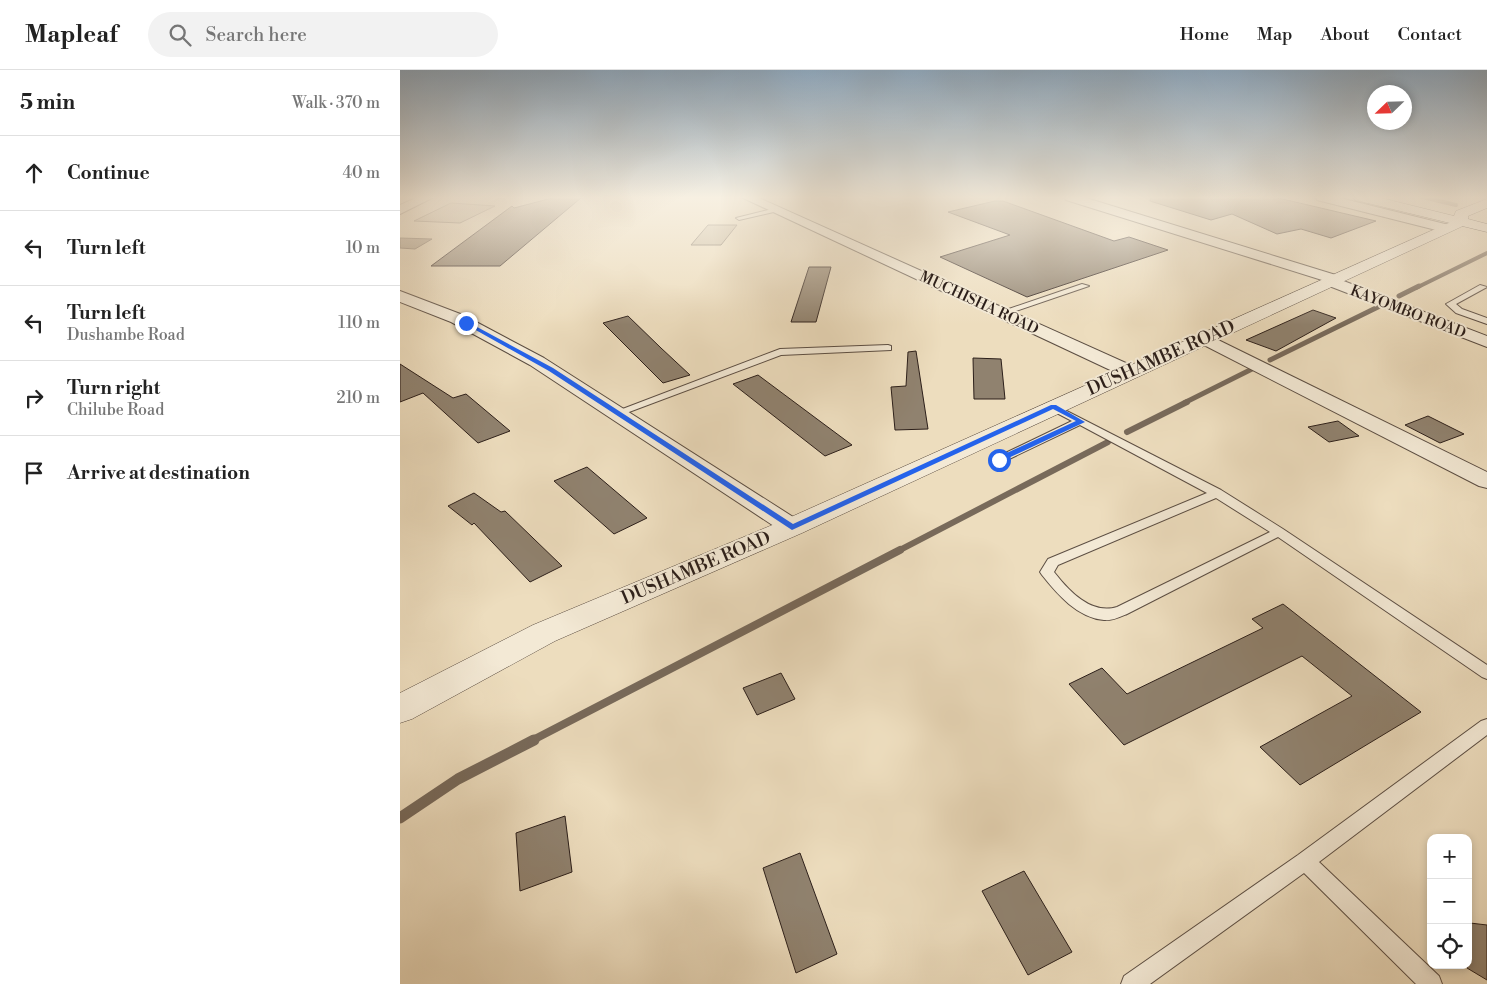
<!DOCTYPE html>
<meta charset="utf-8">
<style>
body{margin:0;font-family:"Libre Bodoni",serif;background:#f2f2f2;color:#222}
.controls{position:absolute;right:15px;bottom:15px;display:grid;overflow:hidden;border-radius:10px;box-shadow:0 2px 8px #0003}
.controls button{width:45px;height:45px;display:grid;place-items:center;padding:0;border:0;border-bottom:1px solid #e0e0e0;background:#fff;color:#222;font:25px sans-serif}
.compass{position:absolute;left:967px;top:15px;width:45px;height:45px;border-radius:50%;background:#fff;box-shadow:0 2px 8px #0003;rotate:247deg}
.stop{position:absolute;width:15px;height:15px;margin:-11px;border:4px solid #2563eb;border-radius:50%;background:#fff}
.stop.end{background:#2563eb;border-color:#fff;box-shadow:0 1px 5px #0008}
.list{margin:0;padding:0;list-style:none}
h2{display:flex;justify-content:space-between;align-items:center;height:65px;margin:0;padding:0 20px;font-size:21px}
h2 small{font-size:16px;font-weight:400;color:#767676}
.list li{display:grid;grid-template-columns:32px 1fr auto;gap:15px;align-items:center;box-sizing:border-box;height:75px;padding:0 20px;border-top:1px solid #e0e0e0}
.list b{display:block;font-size:19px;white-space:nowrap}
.list p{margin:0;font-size:16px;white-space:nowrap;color:#767676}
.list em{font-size:16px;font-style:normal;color:#767676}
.icon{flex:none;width:28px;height:28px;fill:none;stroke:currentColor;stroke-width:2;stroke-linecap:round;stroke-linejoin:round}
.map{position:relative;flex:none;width:1087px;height:914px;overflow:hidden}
header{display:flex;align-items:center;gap:30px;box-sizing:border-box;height:70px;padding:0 25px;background:#fff;border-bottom:1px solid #e0e0e0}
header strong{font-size:24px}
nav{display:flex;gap:28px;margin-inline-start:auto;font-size:18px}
.search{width:350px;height:45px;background:#f2f2f2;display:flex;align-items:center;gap:12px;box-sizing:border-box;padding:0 18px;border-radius:28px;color:#767676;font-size:19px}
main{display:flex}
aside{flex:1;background:#fff}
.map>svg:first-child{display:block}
.green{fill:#ccbda2;stroke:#7c6e5e}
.water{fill:#ab9c86;stroke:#786a5b}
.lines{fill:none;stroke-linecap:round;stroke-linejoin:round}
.stream-far4{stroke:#786a5b;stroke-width:4}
.stream-far3{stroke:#786a5b;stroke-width:5}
.stream-far2{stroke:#786a5b;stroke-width:6}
.stream-far1{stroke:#786a5b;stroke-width:8}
.stream{stroke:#786a5b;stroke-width:11}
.building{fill:#90826f;stroke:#2c1f1a}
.service-casing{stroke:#5c4e43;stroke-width:2}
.minor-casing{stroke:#5c4e43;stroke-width:2}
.tertiary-casing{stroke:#5c4e43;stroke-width:1}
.secondary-casing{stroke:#2c1f1a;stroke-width:1}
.service{fill:#f3e9d5;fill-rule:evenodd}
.minor{fill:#f3e9d5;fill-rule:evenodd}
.tertiary{fill:#f3e9d5;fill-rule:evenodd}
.secondary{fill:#f3e9d5;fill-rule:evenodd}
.route{fill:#2563eb}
.labels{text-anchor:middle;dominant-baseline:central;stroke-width:4;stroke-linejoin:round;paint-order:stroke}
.far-street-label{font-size:15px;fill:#2c1f1a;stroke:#f3e9d5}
.street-label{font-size:18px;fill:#2c1f1a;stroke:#f3e9d5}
</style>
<header>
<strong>Mapleaf</strong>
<div class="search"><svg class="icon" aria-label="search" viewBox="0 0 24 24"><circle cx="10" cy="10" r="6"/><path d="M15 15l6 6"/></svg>Search here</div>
<nav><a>Home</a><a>Map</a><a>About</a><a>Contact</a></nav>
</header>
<main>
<aside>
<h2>5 min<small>Walk · 370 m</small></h2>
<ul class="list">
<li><svg class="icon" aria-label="ahead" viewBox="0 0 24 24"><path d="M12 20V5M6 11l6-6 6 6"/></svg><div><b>Continue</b></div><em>40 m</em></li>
<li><svg class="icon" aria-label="left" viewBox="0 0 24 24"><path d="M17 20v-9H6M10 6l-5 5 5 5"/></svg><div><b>Turn left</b></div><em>10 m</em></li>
<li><svg class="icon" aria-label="left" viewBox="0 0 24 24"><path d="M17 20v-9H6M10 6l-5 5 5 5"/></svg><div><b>Turn left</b><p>Dushambe Road</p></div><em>110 m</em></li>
<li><svg class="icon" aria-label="right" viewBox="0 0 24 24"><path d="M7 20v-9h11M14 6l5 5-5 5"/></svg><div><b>Turn right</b><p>Chilube Road</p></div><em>210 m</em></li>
<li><svg class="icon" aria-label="arrive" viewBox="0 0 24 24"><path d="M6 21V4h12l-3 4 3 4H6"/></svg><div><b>Arrive at destination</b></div></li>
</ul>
</aside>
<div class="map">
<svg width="1087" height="914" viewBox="0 0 1087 914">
<rect width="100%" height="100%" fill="#edddbe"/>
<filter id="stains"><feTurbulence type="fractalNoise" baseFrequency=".004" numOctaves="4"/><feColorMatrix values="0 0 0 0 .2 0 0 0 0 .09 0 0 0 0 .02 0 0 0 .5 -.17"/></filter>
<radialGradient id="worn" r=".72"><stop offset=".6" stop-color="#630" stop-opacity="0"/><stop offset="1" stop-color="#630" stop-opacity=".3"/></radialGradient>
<!-- green -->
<g class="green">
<path d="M 51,133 L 95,136 L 60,153 L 14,151 Z"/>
<path d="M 308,155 L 337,155 L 321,175 L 291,175 Z"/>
</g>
<!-- water -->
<path class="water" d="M 0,168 L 32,169 L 15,179 L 0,178 Z"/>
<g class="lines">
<!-- stream-far4 -->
<g class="stream-far4">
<path d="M 1022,127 L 1056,135"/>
<path d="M 1016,218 L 1087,183"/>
</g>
<!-- stream-far3 -->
<g class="stream-far3">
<path d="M 999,226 L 1019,216"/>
<path d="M 870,290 L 982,235"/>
<path d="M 784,333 L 854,298"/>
</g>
<!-- stream-far2 -->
<g class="stream-far2">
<path d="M 727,362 L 787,332"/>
<path d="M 498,481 L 708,372"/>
</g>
<!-- stream-far1 -->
<path class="stream-far1" d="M 131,671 L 500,480"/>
<!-- stream -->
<path class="stream" d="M 0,748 L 58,709 L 134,670"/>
</g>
<!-- building -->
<g class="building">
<path d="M 156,127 L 182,127 L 100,196 L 31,196 L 112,136 L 114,138 Z"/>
<path d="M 751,127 L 874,127 L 976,151 L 931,168 L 901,159 L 877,164 L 832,144 L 811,150 L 750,131 Z"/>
<path d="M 595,131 L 603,131 L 714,171 L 729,167 L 768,180 L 627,227 L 540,187 L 610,165 L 548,142 Z"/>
<path d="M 409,197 L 431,197 L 416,252 L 391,252 Z"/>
<path d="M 913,240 L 936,248 L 876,281 L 846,270 Z"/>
<path d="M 228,246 L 261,278 L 290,305 L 263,313 L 203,253 Z"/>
<path d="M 516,281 L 528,359 L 495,360 L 491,317 L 506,316 L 508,282 Z"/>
<path d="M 573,288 L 601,289 L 605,329 L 574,329 Z"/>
<path d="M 0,294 L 53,328 L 66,324 L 110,361 L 78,373 L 23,323 L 0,332 Z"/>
<path d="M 358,305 L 417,349 L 452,375 L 425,386 L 333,314 Z"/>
<path d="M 1028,346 L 1064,364 L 1040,373 L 1005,355 Z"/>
<path d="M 938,351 L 959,366 L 929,372 L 908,357 Z"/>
<path d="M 187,397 L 247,448 L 214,464 L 154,411 Z"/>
<path d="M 74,423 L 101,442 L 105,441 L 162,496 L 130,512 L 74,453 L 72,455 L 48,436 Z"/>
<path d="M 883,534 L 1021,642 L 900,715 L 860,677 L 952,626 L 902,586 L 724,675 L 669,614 L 702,598 L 727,624 L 863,558 L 852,549 Z"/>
<path d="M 381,603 L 395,629 L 357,645 L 343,618 Z"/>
<path d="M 165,746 L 172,802 L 120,821 L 116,763 Z"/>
<path d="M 400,783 L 437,884 L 396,903 L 363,798 Z"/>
<path d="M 624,801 L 672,882 L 628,905 L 582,821 Z"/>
<path d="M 1070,853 L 1087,855 L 1087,910 L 1067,898 Z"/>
</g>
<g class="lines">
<defs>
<g id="service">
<path d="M 376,138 L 378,141 L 339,150 L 336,148 Z"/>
<path d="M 682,214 L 689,216 L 604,245 L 597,243 Z"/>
<path d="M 1080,215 L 1087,217 L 1056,234 L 1062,239 L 1087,248 L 1087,254 L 1056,243 L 1046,234 Z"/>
<path d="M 488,275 L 491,276 L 491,280 L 381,285 L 221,345 L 217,346 L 212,343 L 380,279 Z"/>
<path d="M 653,334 L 821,420 L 883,459 L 1087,595 L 1087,609 L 1082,607 L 878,467 L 727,544 C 720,547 712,551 704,550 C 678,548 657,524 642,505 L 640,502 L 648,489 L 807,423 L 680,355 L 603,392 L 595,392 L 593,390 L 595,388 L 672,351 L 649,339 L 648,337 ZM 816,428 L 870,462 L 717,537 C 691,545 669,521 654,502 L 658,495 Z"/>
<path d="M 1087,649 L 1087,665 L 919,792 L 1039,906 L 1042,914 L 1016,914 L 904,803 L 750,914 L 721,914 L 724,906 L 898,785 L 1081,651 Z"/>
</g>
<g id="minor">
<path d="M 18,127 L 34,127 L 0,144 L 0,135 Z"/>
<path d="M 341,127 L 357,127 L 737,298 L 740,302 L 737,306 L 723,306 Z"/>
<path d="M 664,127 L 683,127 L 939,206 L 941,210 L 1087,266 L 1087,277 L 924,214 L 922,210 L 666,130 Z"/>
<path d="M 915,127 L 936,127 L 1049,155 L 1051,158 L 1044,162 L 917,130 Z"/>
<path d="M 0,221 L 63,245 L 144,288 L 401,452 L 404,457 L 401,462 L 392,465 L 383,462 L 130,295 L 51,252 L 0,232 Z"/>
<path d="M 806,264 L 1087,402 L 1087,418 L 1079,416 L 800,273 L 797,269 L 800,265 Z"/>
</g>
<path id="tertiary" d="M 1060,148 L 1065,149 L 1067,152 L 1065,155 L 402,463 L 155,571 L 12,649 L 0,653 L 0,623 L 133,555 L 382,451 Z"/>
<path id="secondary" d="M 953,127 L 977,127 L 1054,146 L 1056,141 L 1087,129 L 1087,138 L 1068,146 L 1068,149 L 1087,154 L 1087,162 L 955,130 Z"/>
</defs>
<!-- service casing -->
<use href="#service" class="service-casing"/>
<!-- minor casing -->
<use href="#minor" class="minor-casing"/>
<!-- tertiary casing -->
<use href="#tertiary" class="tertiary-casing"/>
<!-- secondary casing -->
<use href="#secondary" class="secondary-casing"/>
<!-- service -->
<use href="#service" class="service"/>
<!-- minor -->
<use href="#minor" class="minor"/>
<!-- tertiary -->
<use href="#tertiary" class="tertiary"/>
<!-- secondary -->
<use href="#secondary" class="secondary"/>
</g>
<!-- sky -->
<linearGradient id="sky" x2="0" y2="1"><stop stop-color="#8faac1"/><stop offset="0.5" stop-color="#f7f0e2"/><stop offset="1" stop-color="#f7f0e2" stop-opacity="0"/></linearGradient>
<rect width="1087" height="255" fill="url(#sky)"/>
<!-- route -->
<path class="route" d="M 66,251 L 153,298 L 393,454 L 651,335 L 656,335 L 685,352 L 602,391 L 596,391 L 596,388 L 676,351 L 653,339 L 392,460 L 149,301 L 65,254 Z"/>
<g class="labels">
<!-- far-street labels -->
<g class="far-street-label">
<text transform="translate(579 233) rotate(25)">MUCHISHA ROAD</text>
<text transform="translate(1008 242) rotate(21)">KAYOMBO ROAD</text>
</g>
<!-- street labels -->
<g class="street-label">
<text transform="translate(761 288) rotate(-24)">DUSHAMBE ROAD</text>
<text transform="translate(296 498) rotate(-23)">DUSHAMBE ROAD</text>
</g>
</g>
<rect width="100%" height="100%" filter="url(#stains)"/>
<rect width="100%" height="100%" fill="url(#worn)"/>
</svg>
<div class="controls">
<button>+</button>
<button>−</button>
<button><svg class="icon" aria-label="locate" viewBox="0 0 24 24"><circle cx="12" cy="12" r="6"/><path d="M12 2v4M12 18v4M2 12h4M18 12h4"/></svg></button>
</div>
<svg class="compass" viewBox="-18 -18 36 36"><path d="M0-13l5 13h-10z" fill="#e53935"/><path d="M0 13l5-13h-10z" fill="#767676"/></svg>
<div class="stop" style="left:599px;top:390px"></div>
<div class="stop end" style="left:66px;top:253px"></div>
</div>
</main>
